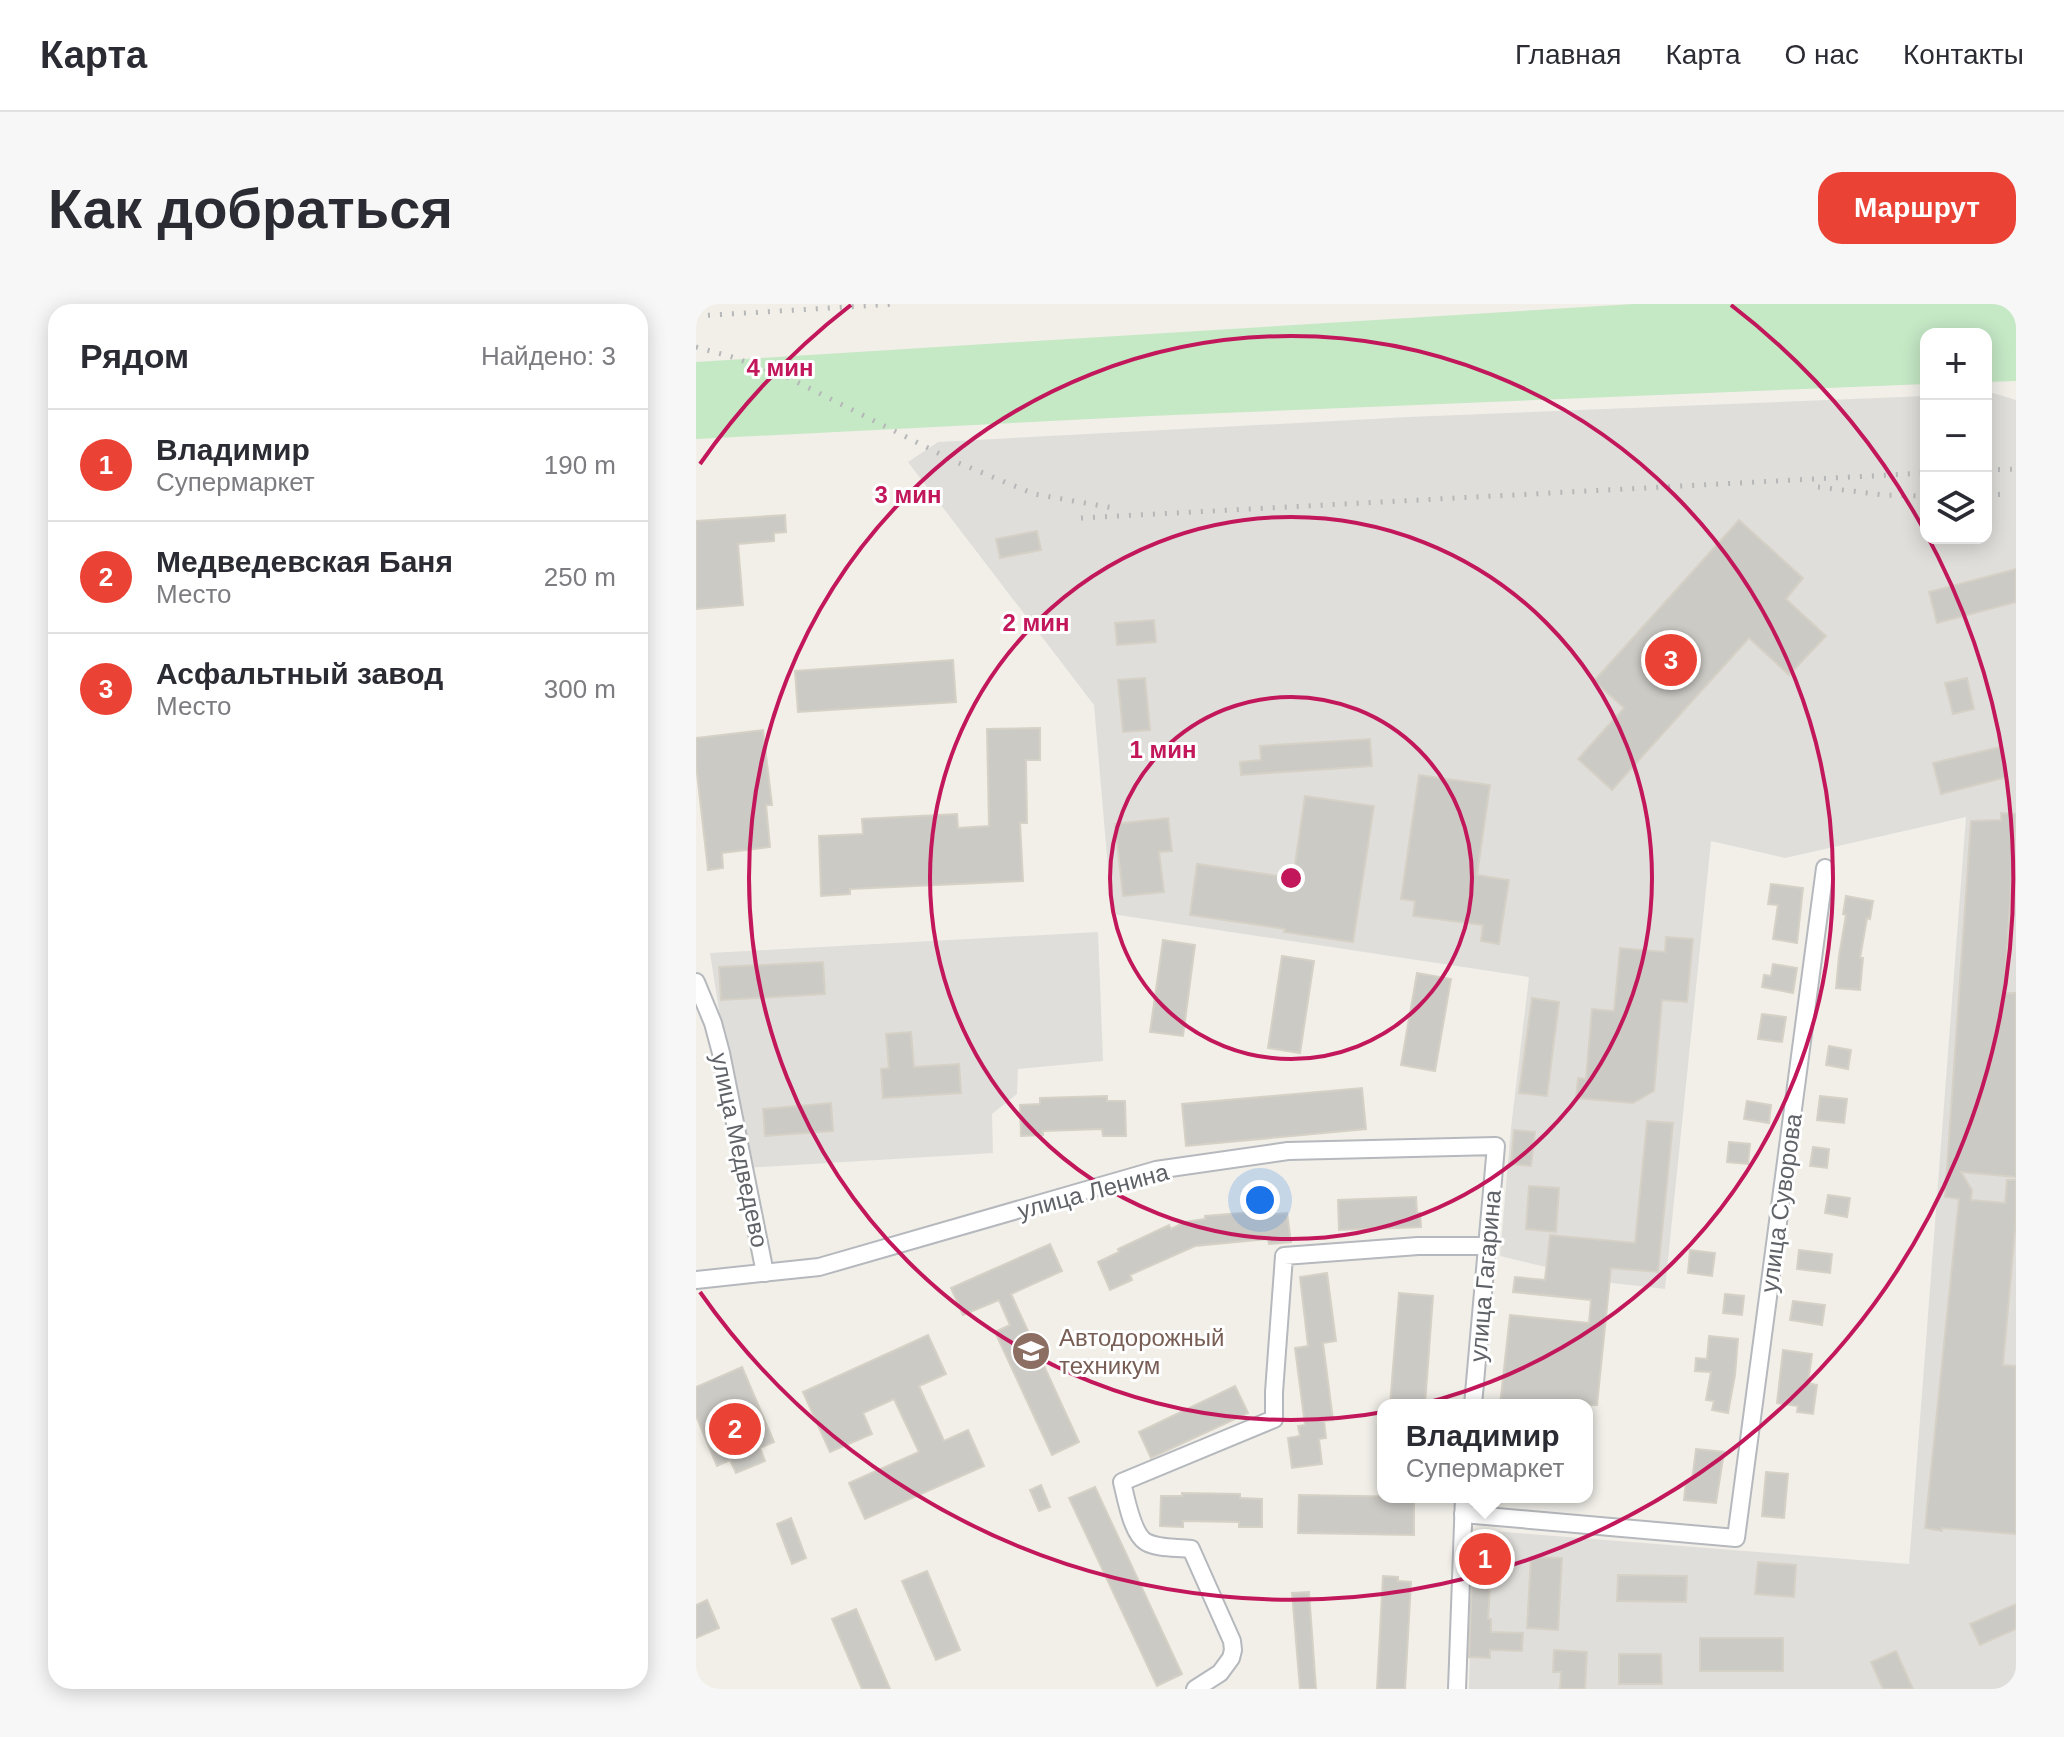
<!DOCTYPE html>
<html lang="ru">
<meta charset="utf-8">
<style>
body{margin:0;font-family:Arial,sans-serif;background:#f7f7f7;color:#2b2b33}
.controls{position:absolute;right:24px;top:24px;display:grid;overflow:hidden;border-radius:16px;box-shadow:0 4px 20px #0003}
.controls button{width:72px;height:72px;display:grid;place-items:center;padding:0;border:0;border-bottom:2px solid #e1e1e2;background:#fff;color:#2b2b33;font:40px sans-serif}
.you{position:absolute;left:564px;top:896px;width:28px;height:28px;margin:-20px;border:6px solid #fff;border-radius:50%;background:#1a73e8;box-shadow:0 0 0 12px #1a73e833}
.badge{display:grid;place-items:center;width:52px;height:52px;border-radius:50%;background:#ea4335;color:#fff;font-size:26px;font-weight:700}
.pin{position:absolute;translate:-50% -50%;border:4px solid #fff;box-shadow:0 2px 8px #0006}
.popup{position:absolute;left:681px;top:1095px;width:216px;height:104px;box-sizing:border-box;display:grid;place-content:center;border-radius:16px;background:#fff;filter:drop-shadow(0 2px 6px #0005);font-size:26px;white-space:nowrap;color:#7c7c81}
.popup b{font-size:30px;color:#2b2b33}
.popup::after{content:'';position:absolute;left:50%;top:100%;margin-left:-16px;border:16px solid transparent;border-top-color:#fff}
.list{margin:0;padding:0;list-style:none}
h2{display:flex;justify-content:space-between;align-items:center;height:104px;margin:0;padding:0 32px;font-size:34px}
h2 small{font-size:26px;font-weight:400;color:#7c7c81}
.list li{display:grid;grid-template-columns:52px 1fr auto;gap:24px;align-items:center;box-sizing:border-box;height:112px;padding:0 32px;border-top:2px solid #e1e1e2}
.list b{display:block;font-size:30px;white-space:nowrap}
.list p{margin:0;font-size:26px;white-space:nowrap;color:#7c7c81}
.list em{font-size:26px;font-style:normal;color:#7c7c81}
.icon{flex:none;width:44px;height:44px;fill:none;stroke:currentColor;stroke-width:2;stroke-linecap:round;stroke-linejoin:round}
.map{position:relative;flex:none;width:1320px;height:1385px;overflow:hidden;border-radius:24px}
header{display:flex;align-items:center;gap:48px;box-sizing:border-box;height:112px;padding:0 40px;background:#fff;border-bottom:2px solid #e1e1e2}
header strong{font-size:38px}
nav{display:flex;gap:44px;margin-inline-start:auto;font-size:28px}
.intro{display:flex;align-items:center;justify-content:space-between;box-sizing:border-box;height:192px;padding:0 48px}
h1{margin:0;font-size:56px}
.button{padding:20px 36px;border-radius:24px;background:#ea4335;color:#fff;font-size:28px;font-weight:700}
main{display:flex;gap:48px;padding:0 48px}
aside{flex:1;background:#fff;border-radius:24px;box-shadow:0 4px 20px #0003}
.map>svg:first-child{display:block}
.industrial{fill:#e0deda}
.green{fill:#c5e8c5}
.building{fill:#cccac5;stroke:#d6d1c6;stroke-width:2}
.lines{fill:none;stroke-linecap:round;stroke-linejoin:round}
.minor-casing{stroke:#b5b8bc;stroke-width:20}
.minor{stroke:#fff;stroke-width:16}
.rail{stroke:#b6b7b8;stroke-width:5;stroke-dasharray:2 10;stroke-linecap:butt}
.ring{fill:none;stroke:#c2185b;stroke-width:4}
.labels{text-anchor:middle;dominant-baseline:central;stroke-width:6;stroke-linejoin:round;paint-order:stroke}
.street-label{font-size:24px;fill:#5f6368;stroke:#fff}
.education-label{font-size:24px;fill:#785e54;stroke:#fff;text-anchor:start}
.centre{fill:#c2185b;stroke:#fff;stroke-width:4}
.ring-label{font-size:24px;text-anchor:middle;font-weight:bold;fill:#c2185b;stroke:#fff;stroke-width:6;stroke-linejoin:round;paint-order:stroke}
</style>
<header>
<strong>Карта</strong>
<nav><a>Главная</a><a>Карта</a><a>О нас</a><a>Контакты</a></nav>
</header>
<div class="intro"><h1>Как добраться</h1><a class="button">Маршрут</a></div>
<main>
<aside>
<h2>Рядом<small>Найдено: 3</small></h2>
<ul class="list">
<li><span class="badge">1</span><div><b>Владимир</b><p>Супермаркет</p></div><em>190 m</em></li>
<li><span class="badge">2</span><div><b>Медведевская Баня</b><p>Место</p></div><em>250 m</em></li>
<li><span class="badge">3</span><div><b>Асфальтный завод</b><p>Место</p></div><em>300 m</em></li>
</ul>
</aside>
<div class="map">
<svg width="1320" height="1385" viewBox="0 0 1320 1385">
<rect width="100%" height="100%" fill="#f1efe8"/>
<!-- industrial -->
<g class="industrial">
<path d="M 1290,89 L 1297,89 L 1320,96 L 1320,1385 L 773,1385 L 776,1265 L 784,1226 L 1213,1260 L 1270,513 L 1089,554 L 1015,537 L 969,985 L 916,979 L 804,952 L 815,824 L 833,673 L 416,610 L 398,401 L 212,158 L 242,138 L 713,113 L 1230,92 L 1230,234 L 1290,234 Z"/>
<path d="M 402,628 L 407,757 L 322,765 L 321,790 L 296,810 L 297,849 L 48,864 L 14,649 Z"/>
</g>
<!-- green -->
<path class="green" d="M 938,0 L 1320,0 L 1320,77 L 1290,78 L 1290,30 L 1230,30 L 1230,80 L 454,112 L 0,135 L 0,58 Z"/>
<!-- building -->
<g class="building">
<path d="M 89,211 L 90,228 L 78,229 L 78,237 L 42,240 L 47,301 L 0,305 L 0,217 Z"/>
<path d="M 1043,216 L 1107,274 L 1090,295 L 1130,332 L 1093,371 L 1053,334 L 916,486 L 882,455 L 928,404 L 898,377 Z"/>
<path d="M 341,227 L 345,246 L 304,254 L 300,235 Z"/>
<path d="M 1320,265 L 1320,298 L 1241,319 L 1233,288 Z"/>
<path d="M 458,316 L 460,338 L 421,341 L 419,319 Z"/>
<path d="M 257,356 L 260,398 L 102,408 L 99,367 Z"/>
<path d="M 449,374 L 454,426 L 427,428 L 422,376 Z"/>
<path d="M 1271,374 L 1278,405 L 1257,410 L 1249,379 Z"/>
<path d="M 344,424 L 344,456 L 330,456 L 331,519 L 324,519 L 327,577 L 154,585 L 154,590 L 125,592 L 123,532 L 167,530 L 166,515 L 261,510 L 262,524 L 293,522 L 291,425 Z"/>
<path d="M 67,426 L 76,501 L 70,501 L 74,543 L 26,549 L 27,564 L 12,566 L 0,460 L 0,434 Z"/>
<path d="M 674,435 L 676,462 L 545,471 L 544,458 L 565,456 L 564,442 Z"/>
<path d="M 1304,443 L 1311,473 L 1245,490 L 1237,459 Z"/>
<path d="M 723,471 L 794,481 L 781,571 L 813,576 L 803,640 L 785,637 L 787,621 L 717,612 L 719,597 L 705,595 Z"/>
<path d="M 609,492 L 678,502 L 657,638 L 588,628 L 589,625 L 494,611 L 501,560 L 597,574 Z"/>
<path d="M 1305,509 L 1320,510 L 1308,689 L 1320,689 L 1320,873 L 1265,868 L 1276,886 L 1275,896 L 1309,899 L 1311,876 L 1320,876 L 1320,915 L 1307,1061 L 1320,1062 L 1320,1230 L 1246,1224 L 1246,1227 L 1229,1224 L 1263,895 L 1249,893 L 1275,517 L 1305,516 Z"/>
<path d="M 472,514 L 476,547 L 463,548 L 468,588 L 427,592 L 419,520 Z"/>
<path d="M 1075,580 L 1107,584 L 1101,639 L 1077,635 L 1082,601 L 1072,600 Z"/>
<path d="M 1150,592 L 1177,597 L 1174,615 L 1171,614 L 1164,654 L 1167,654 L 1164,686 L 1140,684 L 1143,652 L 1150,611 L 1147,610 Z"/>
<path d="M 970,633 L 997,635 L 991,698 L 966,696 L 958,787 L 937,799 L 880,794 L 882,774 L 890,775 L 896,705 L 918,707 L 924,644 L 969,648 Z"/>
<path d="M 467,636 L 499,641 L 487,732 L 454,728 Z"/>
<path d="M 586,652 L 618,657 L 604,749 L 572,744 Z"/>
<path d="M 127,658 L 129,690 L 25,696 L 23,663 Z"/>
<path d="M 1077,660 L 1101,664 L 1097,689 L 1066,683 L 1068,671 L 1075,672 Z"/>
<path d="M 721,669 L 755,675 L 739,767 L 705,761 Z"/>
<path d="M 836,694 L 863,698 L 851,792 L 823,789 Z"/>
<path d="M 1066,710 L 1090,713 L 1086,738 L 1062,735 Z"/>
<path d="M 215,728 L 218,763 L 263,760 L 265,789 L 187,794 L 185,765 L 193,764 L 190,730 Z"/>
<path d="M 1133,742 L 1155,746 L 1152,765 L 1130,761 Z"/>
<path d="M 666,784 L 670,825 L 490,842 L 486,800 Z"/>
<path d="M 411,792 L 411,797 L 429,797 L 430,832 L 407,832 L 406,825 L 347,827 L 347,831 L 325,832 L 324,801 L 344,800 L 344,794 Z"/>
<path d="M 1124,792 L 1151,795 L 1148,819 L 1121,816 Z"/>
<path d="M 1051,797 L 1075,801 L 1073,819 L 1048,815 Z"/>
<path d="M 135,799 L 137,827 L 69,832 L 67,805 Z"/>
<path d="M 951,817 L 977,819 L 962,968 L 915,964 L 901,1101 L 804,1101 L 814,1011 L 893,1019 L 895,996 L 817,988 L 819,973 L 849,976 L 854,931 L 939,939 Z"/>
<path d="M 818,826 L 839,828 L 835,862 L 815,860 Z"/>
<path d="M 1033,838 L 1054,840 L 1052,860 L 1031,858 Z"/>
<path d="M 1117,843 L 1133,845 L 1131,864 L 1114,862 Z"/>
<path d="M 833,882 L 863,884 L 860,928 L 830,925 Z"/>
<path d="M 1132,891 L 1154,894 L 1151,913 L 1129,909 Z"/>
<path d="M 720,893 L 721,909 L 724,909 L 725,923 L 643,926 L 642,896 Z"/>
<path d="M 570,907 L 570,911 L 591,909 L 595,938 L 573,940 L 572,935 L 499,942 L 434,971 L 436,976 L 414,986 L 402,958 L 423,948 L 422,945 L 473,921 L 475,925 L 489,918 L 509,915 L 509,912 Z"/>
<path d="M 354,940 L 366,967 L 315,990 L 383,1138 L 356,1151 L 299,1028 L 314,1021 L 303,996 L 267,1011 L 255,984 Z"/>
<path d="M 994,946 L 1019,949 L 1016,972 L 992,969 Z"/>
<path d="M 1103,946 L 1136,950 L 1134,969 L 1101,965 Z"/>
<path d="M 631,969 L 640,1037 L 627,1039 L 637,1116 L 628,1117 L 630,1134 L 623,1135 L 626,1160 L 596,1164 L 592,1134 L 604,1132 L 602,1122 L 609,1121 L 599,1044 L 612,1042 L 604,973 Z"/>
<path d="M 703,989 L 737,992 L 729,1101 L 694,1101 Z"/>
<path d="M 1029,990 L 1048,992 L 1046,1011 L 1027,1009 Z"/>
<path d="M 1097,997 L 1129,1001 L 1126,1021 L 1094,1016 Z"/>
<path d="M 232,1031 L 250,1070 L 223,1082 L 248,1137 L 272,1126 L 288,1162 L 169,1215 L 153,1179 L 223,1148 L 198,1095 L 167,1109 L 176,1130 L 134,1148 L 107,1088 Z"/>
<path d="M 1013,1032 L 1042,1035 L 1039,1071 L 1032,1109 L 1016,1106 L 1018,1097 L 1010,1096 L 1015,1068 L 999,1067 L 1000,1054 L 1011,1055 Z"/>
<path d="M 1087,1046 L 1116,1050 L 1112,1079 L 1121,1081 L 1117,1110 L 1101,1108 L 1102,1102 L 1081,1099 Z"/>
<path d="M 46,1063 L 78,1138 L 64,1144 L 69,1157 L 40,1169 L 34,1156 L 21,1162 L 0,1112 L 0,1083 Z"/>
<path d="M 539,1082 L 552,1109 L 455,1154 L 443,1128 Z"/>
<path d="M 1000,1145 L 1028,1148 L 1020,1199 L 988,1196 L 990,1177 L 996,1177 Z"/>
<path d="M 1070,1168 L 1092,1170 L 1088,1214 L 1066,1212 Z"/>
<path d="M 345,1181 L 354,1203 L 343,1207 L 334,1186 Z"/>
<path d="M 399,1183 L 486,1370 L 461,1382 L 373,1194 Z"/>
<path d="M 486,1189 L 544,1190 L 544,1194 L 566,1195 L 566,1223 L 543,1223 L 543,1218 L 487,1217 L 487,1223 L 464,1222 L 465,1192 L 486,1192 Z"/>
<path d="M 603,1191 L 718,1193 L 718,1231 L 602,1229 Z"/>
<path d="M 95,1214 L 110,1254 L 96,1260 L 81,1220 Z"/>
<path d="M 784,1235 L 808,1236 L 806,1268 L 795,1268 L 792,1315 L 795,1315 L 795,1328 L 827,1329 L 826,1347 L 794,1346 L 794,1354 L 773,1353 L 777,1241 Z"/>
<path d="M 835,1253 L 866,1254 L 862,1326 L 831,1324 Z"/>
<path d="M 1062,1258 L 1100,1261 L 1098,1293 L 1059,1290 Z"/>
<path d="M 231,1267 L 264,1346 L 240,1356 L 206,1277 Z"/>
<path d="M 922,1271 L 991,1272 L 990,1298 L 921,1297 Z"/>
<path d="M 687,1272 L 702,1273 L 702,1277 L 715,1278 L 709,1385 L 681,1385 Z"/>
<path d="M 613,1288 L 620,1385 L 604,1385 L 596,1289 Z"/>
<path d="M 11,1296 L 23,1324 L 0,1334 L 0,1301 Z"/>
<path d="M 1320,1300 L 1320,1325 L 1284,1341 L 1274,1320 Z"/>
<path d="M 160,1305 L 194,1385 L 166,1385 L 136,1315 Z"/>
<rect x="1004" y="1334" width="83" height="33"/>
<path d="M 858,1346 L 891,1348 L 889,1385 L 864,1385 L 865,1368 L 857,1368 Z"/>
<path d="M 1200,1347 L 1217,1385 L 1187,1385 L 1175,1358 Z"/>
<path d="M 923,1350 L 965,1350 L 966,1380 L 923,1380 Z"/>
</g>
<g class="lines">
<defs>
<g id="minor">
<path d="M 0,678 L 17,719 L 25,749 L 69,969"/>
<path d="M 0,976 L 123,963 L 460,866 L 592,847 L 800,842 L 777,1101"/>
<path d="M 767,1210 L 1040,1234 L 1129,564"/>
<path d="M 499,1385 L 524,1369 L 535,1354 L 537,1346 L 536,1337 L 495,1245 C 482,1243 462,1245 450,1238 C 436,1230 430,1194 426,1178 L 578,1115 L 578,1088 L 588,952 L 722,942 L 790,942"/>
<path d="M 761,1385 L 768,1193"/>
</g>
</defs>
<!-- minor casing -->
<use href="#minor" class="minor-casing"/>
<!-- minor -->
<use href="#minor" class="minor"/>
<!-- rail -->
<g class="rail">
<path d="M 0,12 L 200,0"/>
<path d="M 0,43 L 36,53 L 87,71 L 258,157 L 338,190 L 423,205"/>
<path d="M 1290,166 L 1320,165"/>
<path d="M 1122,183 L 1188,191 L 1230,192"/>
<path d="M 1290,191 L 1313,190"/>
<path d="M 385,214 L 1230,169"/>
</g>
</g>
<!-- distance rings -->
<g class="ring">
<circle cx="595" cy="574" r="181"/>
<circle cx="595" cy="574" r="361"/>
<circle cx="595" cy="574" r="542"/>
<path d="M4 160A722 722 0 0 1 155 1M1035 1A722 722 0 1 1 4 988"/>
</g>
<!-- icons -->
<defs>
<symbol id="university-disc" viewBox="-11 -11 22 22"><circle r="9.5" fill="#8d6e63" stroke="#fff"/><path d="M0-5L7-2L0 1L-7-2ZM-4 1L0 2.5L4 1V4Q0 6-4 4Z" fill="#fff"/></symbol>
</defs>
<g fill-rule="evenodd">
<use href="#university-disc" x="313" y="1025" width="44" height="44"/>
</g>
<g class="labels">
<!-- street labels -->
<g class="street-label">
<text transform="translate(44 846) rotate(78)">улица Медведево</text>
<text transform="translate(397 887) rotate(-15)">улица Ленина</text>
<text transform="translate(1085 899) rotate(-82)">улица Суворова</text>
<text transform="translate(789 972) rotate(-85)">улица Гагарина</text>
</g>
<!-- education labels -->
<g class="education-label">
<text x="363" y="1033">Автодорожный<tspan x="363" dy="28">техникум</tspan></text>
</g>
</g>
<circle cx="595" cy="574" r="12" class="centre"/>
<g class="ring-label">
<text x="84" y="72">4 мин</text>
<text x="212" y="199">3 мин</text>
<text x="340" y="327">2 мин</text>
<text x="467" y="454">1 мин</text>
</g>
</svg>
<div class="controls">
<button>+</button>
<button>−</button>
<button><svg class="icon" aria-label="layers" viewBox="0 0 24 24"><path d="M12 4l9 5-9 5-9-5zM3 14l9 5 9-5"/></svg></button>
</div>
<div class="you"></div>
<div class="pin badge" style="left:789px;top:1255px">1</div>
<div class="popup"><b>Владимир</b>Супермаркет</div>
<div class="pin badge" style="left:39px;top:1125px">2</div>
<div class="pin badge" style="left:975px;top:356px">3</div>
</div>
</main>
